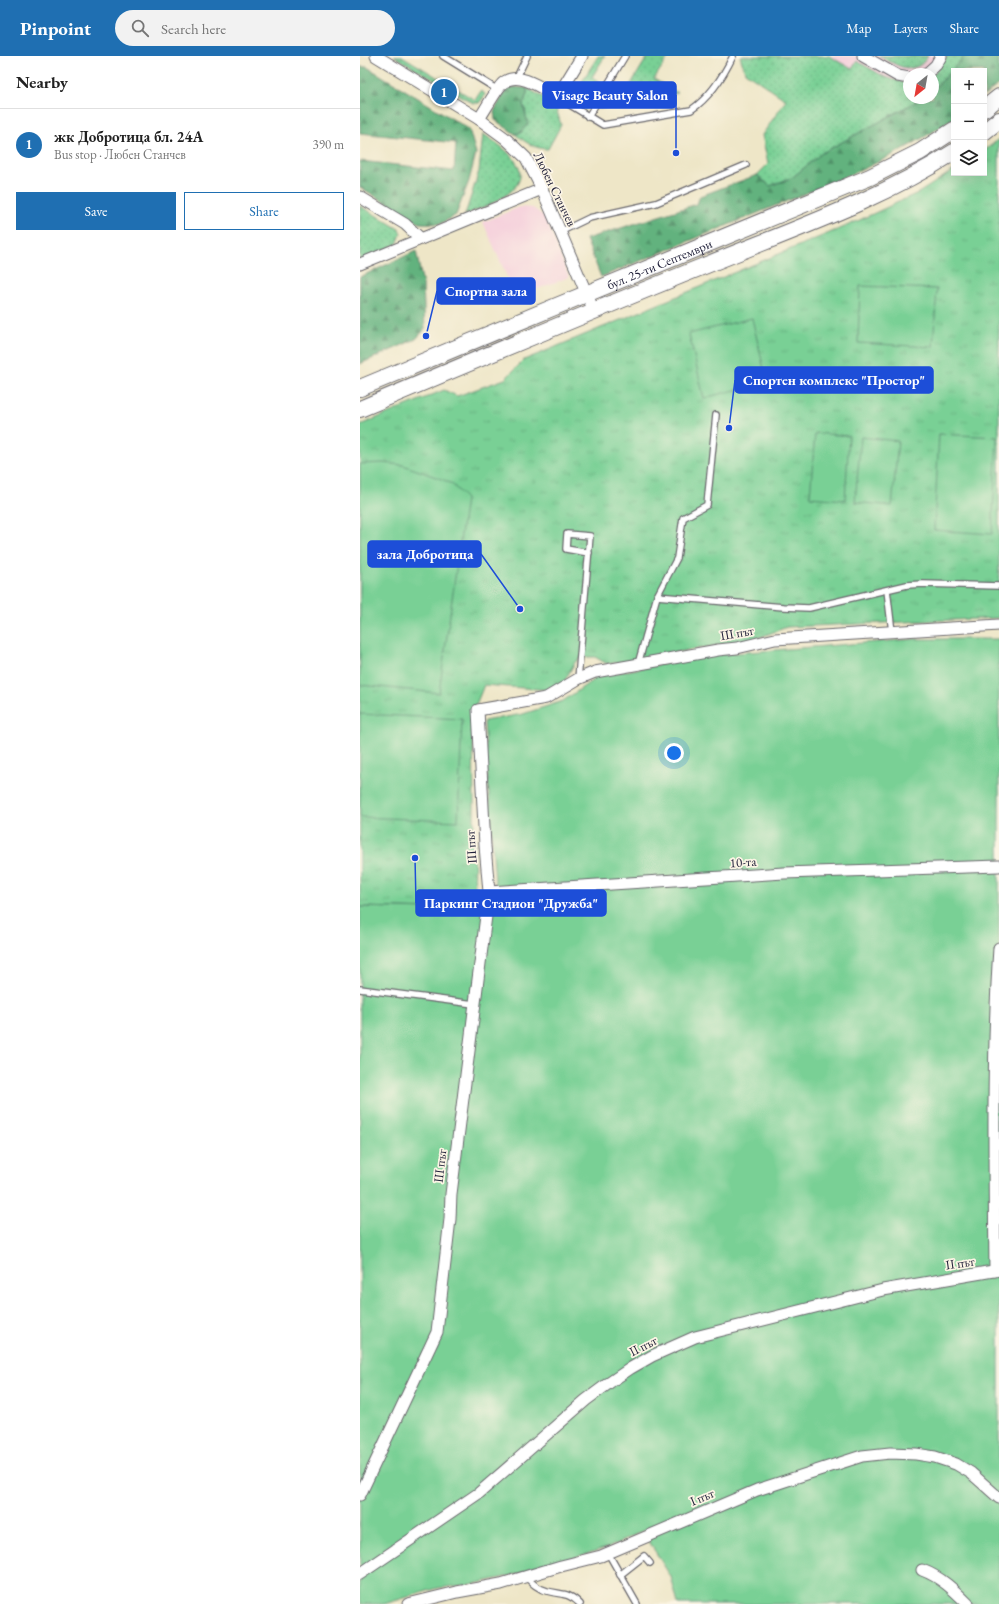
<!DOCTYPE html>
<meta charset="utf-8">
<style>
body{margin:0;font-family:"EB Garamond",serif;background:#f2f2f2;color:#222}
.controls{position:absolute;right:12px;top:12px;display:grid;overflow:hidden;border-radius:0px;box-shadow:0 4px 16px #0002}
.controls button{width:36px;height:36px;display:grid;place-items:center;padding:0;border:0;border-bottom:1px solid #e0e0e0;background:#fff;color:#222;font:20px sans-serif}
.compass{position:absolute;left:543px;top:12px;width:36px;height:36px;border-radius:50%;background:#fff;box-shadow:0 4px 16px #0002;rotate:211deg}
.you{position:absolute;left:314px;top:697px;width:14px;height:14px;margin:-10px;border:3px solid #fff;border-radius:50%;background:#1a73e8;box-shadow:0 0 0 6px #1a73e833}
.badge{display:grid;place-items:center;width:26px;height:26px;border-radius:50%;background:#1f6fb2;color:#fff;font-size:13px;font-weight:700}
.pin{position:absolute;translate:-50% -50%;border:2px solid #fff;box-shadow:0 1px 4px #0006}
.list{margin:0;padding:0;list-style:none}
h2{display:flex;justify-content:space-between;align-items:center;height:52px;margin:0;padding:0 16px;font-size:17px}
h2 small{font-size:13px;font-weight:400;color:#767676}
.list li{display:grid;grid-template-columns:26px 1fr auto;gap:12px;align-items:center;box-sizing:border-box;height:72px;padding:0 16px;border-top:1px solid #e0e0e0}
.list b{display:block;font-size:15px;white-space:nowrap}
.list p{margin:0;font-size:13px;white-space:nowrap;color:#767676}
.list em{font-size:13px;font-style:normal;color:#767676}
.actions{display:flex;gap:8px;padding:12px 16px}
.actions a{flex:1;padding:9px 0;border:1px solid #1f6fb2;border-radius:0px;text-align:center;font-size:14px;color:#1f6fb2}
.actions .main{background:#1f6fb2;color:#fff}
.icon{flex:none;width:22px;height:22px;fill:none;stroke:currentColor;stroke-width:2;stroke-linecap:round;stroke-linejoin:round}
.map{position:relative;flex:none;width:639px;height:1548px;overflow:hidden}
header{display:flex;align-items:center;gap:24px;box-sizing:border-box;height:56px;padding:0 20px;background:#1f6fb2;color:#fff}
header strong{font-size:19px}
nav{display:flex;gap:22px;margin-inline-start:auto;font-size:14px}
.search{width:280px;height:36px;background:#f2f2f2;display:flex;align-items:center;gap:10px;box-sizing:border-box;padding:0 14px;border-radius:22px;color:#767676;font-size:15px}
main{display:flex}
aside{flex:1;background:#fff}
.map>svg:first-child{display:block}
.built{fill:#f5cfdc}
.grass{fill:url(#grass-dots);stroke:#4e7968}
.forest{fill:url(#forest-firs);stroke:#426a5c}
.park{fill:url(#park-tufts);stroke:#4e7968}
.garden{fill:#79d095;stroke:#4e7968}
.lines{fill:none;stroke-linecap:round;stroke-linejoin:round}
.lane-casing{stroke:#69676c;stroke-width:8}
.street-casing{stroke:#69676c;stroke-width:13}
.secondary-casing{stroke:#69676c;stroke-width:18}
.lane{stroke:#fff;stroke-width:5.5}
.street{stroke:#fff;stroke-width:11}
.secondary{stroke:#fff;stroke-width:16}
.labels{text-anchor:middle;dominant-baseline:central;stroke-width:3.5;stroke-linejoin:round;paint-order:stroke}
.street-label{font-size:13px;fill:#22223b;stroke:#fcf5e5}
.leader{fill:none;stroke:#1d4ed8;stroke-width:1.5}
.callout-dot{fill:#1d4ed8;stroke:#fcf5e5;stroke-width:1.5}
.callout{fill:#1d4ed8;stroke:#1d4ed8;stroke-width:1.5}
.callout-label{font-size:14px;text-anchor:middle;font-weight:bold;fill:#fff}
</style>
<header>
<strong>Pinpoint</strong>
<div class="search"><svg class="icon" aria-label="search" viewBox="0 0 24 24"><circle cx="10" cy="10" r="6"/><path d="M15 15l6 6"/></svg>Search here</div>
<nav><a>Map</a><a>Layers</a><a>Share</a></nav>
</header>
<main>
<aside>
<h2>Nearby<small></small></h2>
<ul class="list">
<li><span class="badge">1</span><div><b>жк Добротица бл. 24А</b><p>Bus stop · Любен Станчев</p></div><em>390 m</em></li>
</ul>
<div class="actions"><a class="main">Save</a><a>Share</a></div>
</aside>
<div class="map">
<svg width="639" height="1548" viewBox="0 0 639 1548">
<defs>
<pattern id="grass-dots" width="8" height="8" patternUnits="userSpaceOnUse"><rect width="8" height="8" fill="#79d095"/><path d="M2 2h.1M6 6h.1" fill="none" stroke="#68b281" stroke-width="1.8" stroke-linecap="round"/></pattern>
<pattern id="forest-firs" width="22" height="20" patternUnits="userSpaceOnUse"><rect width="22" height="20" fill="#62b27e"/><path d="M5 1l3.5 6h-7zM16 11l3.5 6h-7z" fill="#509068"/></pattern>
<pattern id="park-tufts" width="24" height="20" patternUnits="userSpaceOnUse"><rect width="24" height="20" fill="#79d095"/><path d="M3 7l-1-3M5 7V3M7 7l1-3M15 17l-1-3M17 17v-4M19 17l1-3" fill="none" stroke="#68b281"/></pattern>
</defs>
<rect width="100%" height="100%" fill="#fcf5e5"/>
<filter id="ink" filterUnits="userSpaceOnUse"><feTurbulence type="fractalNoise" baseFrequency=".025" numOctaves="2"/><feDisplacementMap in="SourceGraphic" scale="8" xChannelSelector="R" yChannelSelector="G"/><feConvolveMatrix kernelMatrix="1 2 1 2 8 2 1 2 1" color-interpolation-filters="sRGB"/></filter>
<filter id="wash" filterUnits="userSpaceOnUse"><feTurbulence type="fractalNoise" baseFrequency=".012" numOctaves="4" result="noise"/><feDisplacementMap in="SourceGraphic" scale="16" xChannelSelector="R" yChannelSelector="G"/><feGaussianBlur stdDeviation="0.9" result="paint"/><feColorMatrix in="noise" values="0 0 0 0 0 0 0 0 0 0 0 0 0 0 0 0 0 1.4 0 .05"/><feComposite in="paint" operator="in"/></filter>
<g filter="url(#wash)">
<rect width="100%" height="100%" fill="#eee6c7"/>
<!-- built -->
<g class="built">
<path d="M 469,0 L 605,0 L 581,26 L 573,29 L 573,18 L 549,18 L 549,36 L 518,27 Z"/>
<path d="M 160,151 L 173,152 L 185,161 L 209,221 L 156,241 L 123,166 Z"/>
</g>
<!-- grass -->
<g class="grass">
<path d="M 34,0 L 42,0 L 115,44 L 121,35 L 125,38 L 124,41 L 119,47 L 113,47 Z"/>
<path d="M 238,0 L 245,0 L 232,21 L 241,27 L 225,55 C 218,51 205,47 207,37 L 213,40 Z"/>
<path d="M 288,0 L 309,0 L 294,23 L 318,37 L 239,53 L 250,33 L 263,41 Z"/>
<path d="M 380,0 L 469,0 L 492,13 L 497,5 L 525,21 L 549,28 L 549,42 L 559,42 L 552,48 L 462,97 L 433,121 L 410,130 L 397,119 L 408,108 L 402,79 L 426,44 L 385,16 Z"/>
<path d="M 519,0 L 568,0 C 555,22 536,9 519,0 Z"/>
<path d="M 587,0 L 605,0 L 581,26 L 573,32 L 573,19 Z"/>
<path d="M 167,32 L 195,48 L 201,69 L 188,93 C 175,93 165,86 155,78 L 162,76 L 166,57 L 163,48 L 167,38 Z"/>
<path d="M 123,78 C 135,86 150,95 157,108 C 173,136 122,151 105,159 L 119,115 Z"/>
<path d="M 0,150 L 39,173 L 41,178 L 37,188 L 0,204 Z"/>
</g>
<!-- forest -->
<g class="forest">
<path d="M 605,0 L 639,0 L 639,28 L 624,40 L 624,15 L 594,15 L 594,62 C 556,88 519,107 476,125 L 241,221 L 226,183 L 337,148 L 340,140 L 397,119 L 410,130 L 433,121 L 462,97 L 552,48 L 559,42 L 573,42 L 573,32 L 581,26 Z"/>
<path d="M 0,11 L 7,11 L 109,73 L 116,97 L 109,125 L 96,159 L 80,168 L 59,167 L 0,131 L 0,105 L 94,115 L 96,87 L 0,77 Z"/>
<path d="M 155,31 L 167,32 L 167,38 L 163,48 L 168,68 L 161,76 L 155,78 L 135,64 L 134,55 L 146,34 Z"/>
<path d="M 56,195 L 63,228 L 65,273 L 56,283 L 0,308 L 0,221 Z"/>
</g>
<!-- park -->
<path class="park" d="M 639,83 L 639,562 L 427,571 L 395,583 L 247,608 L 235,601 L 222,601 L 215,606 L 203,628 L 190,634 L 124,629 L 113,656 L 115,854 L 0,851 L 0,369 L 84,334 L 97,340 L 145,323 L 164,304 L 491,168 L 560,136 L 594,114 L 594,117 L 624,117 L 624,95 Z"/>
<!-- garden -->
<g class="garden">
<path d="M 500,230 L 577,233 L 573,291 L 498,287 Z"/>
<path d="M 392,262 L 407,326 L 344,342 L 329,278 Z"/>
<path d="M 455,377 L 489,380 L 485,444 L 450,441 Z"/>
<path d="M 579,378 L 637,381 L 632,478 L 574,474 Z"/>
<path d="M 501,381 L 538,385 L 532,450 L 495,446 Z"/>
<path d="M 23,407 L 43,409 L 84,424 L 92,428 L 106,443 L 79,637 L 0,629 L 0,408 Z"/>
<path d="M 554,583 L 639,583 L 639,1548 L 318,1548 L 311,1521 L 290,1487 L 285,1474 L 250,1491 L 150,1520 L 113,1528 L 78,1532 L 24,1548 L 0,1548 L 0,851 L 137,855 L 124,665 L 163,658 L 203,645 L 239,620 L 351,599 Z"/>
<path d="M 0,658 L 102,663 L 98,765 L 0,761 Z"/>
</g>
</g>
<g filter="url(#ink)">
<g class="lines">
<defs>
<g id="lane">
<path d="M 83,0 L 138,34"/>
<path d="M 156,23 L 167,0"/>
<path d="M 197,41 L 243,69 L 331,54 C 350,41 363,21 373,0"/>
<path d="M 228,61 L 265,0"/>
<path d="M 200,176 L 229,162 L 296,147 L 386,109"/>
<path d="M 527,534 L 532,576"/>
<path d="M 297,540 L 424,551 L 449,552 L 547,529 L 563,528 L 639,530"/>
<path d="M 278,608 L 297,540 L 317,502 L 323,462 L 347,449 L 356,359"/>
<path d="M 218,623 L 230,480 L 207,478 L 206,493 L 229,497"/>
<path d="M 0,933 L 114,948"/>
<path d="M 248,1497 L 277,1548"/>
<path d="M 260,1519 L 284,1500 L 290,1507"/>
<path d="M 166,1521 C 172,1527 178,1533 187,1535 C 201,1539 209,1536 220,1548"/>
</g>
<g id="street">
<path d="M 16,0 L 119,63 L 145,82 L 166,102 L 182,133 L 234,255"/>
<path d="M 503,0 L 538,20 L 549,22"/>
<path d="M 566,18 L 576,9 L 581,0"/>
<path d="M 119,63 C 124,56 137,32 143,27 C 159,14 183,33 197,41 L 222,0"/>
<path d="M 0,141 L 45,168 L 60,182"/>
<path d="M 0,208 L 182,133"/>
<path d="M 129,836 L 424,817 L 639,810"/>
<path d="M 635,1215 C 634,1107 632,999 639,892"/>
<path d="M 0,1439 L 77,1276 L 90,1163 L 91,1138 L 129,836 L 125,790 L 118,654 L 186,642 L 218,623 L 235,616 L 358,594 L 377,592 L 415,583 L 639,569"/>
<path d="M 562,1514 C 581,1521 594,1534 608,1548"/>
<path d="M 0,1518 L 119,1437 L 226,1344 L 249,1327 L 271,1312 L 292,1300 L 335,1281 L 523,1234 L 639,1214"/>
<path d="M 48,1548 L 97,1536 L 141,1528 L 201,1510 L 241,1500 L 397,1434 L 502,1400 L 530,1397 L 556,1398 L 575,1401 L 596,1408 L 611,1417 L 639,1442"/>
</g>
<g id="secondary">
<path d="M 624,53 L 639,41"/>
<path d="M 624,76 L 639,64"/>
<path id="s1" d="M 0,332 L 192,252 L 510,121 L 560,96 L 594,74"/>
<path d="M 0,353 C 116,304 232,255 349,208 C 432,174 518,145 594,96"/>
</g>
</defs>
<!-- lane casing -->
<use href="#lane" class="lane-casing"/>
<!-- street casing -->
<use href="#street" class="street-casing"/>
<!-- secondary casing -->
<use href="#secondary" class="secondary-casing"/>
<!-- lane -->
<use href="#lane" class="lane"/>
<!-- street -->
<use href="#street" class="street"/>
<!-- secondary -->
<use href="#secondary" class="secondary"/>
</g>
</g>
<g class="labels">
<!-- street labels -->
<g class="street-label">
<text transform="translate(195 133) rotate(64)">Любен Станчев</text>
<text stroke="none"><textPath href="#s1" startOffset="324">бул. 25-ти Септември</textPath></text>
<text transform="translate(377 577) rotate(-10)">ІІІ път</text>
<text transform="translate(111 791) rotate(-94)">ІІІ път</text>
<text transform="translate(383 806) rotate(-4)">10-та</text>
<text transform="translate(80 1110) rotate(-83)">ІІІ път</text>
<text transform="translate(600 1207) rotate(-8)">ІІ път</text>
<text transform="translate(283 1290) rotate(-27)">ІІ път</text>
<text transform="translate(342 1441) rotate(-23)">І път</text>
</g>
</g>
<!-- callouts -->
<path class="leader" d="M316 97L316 39M66 280L77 235M369 372L375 324M160 553L121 498M55 802L56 847"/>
<g class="callout-dot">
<circle cx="316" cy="97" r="4"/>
<circle cx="66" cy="280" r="4"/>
<circle cx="369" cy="372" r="4"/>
<circle cx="160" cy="553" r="4"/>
<circle cx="55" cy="802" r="4"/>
</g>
<g class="callout">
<rect x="183" y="26" width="133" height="26" rx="4"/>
<rect x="77" y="222" width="98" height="26" rx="4"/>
<rect x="375" y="311" width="198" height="26" rx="4"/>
<rect x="8" y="485" width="113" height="26" rx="4"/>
<rect x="56" y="834" width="190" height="26" rx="4"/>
</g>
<g class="callout-label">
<text x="250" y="44">Visage Beauty Salon</text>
<text x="126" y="240">Спортна зала</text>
<text x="474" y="329">Спортен комплекс "Простор"</text>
<text x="65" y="503">зала Добротица</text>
<text x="151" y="852">Паркинг Стадион "Дружба"</text>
</g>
</svg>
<div class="controls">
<button>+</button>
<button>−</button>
<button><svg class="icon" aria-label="layers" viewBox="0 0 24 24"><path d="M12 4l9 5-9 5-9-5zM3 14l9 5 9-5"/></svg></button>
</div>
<svg class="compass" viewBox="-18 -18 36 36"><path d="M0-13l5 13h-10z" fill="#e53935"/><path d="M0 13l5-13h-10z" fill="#767676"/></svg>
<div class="you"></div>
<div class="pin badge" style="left:84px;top:36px">1</div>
</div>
</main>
